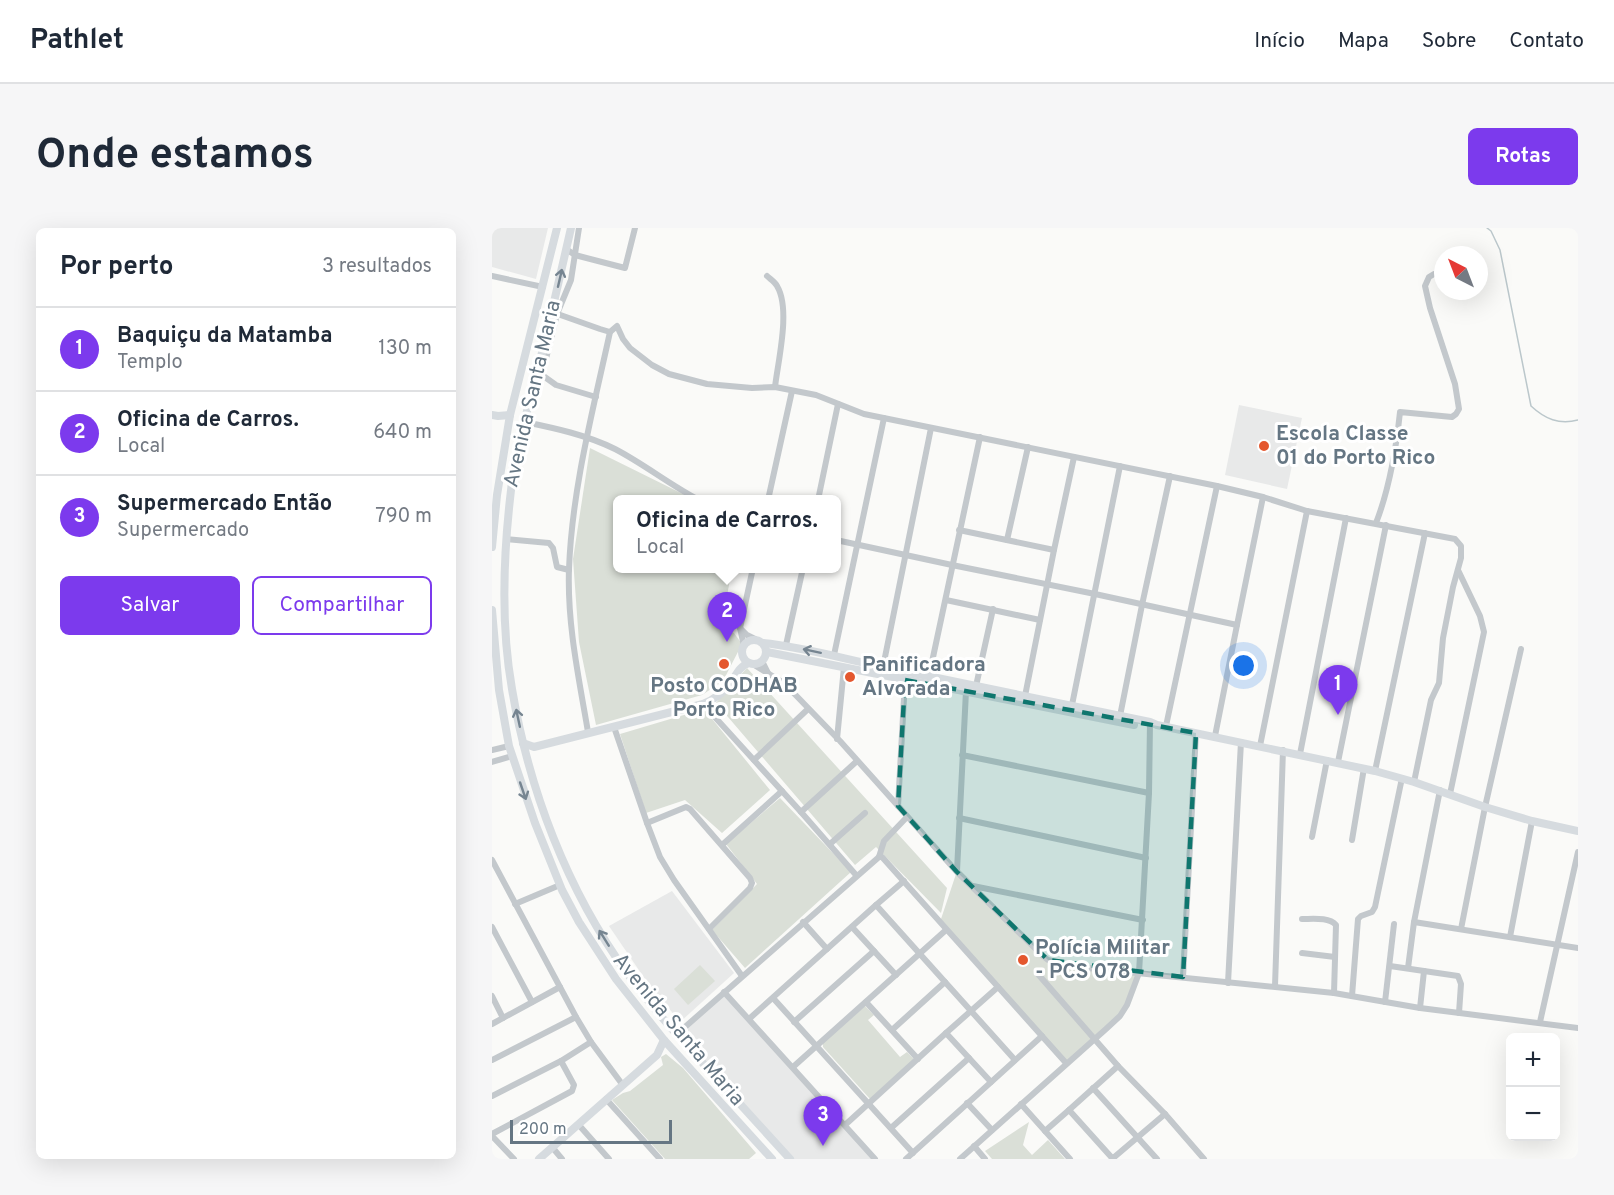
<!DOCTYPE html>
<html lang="pt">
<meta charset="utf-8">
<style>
body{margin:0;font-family:Overpass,sans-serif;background:#f6f6f7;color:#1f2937}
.controls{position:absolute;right:18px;bottom:18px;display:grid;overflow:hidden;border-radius:9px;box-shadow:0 6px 24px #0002}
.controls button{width:54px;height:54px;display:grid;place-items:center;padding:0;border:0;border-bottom:2px solid #e0e1e3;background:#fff;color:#1f2937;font:30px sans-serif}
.compass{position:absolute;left:942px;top:18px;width:54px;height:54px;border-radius:50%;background:#fff;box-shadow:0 6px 24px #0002;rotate:318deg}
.scale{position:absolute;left:18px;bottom:15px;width:162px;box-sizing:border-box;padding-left:6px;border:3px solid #657683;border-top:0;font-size:16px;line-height:21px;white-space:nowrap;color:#657683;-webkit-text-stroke:4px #fff;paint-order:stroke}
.you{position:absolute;left:752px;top:438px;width:21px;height:21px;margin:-15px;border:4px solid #fff;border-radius:50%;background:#1a73e8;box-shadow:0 0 0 9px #1a73e833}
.badge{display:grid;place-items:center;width:39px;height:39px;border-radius:50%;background:#7c3aed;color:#fff;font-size:20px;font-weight:700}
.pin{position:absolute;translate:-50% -50px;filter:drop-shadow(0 2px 3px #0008)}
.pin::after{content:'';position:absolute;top:32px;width:21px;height:18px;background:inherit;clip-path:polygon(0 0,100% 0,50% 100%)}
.popup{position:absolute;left:121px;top:267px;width:228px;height:78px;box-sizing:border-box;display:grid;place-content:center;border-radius:9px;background:#fff;filter:drop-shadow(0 2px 4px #0005);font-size:20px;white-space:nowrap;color:#747a83}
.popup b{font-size:22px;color:#1f2937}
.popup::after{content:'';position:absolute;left:50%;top:100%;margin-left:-12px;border:12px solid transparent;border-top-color:#fff}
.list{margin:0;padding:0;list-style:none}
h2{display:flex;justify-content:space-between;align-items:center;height:78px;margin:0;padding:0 24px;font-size:26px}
h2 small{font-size:20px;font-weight:400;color:#747a83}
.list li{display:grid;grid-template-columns:39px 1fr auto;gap:18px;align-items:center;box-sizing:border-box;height:84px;padding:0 24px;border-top:2px solid #e0e1e3}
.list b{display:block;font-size:22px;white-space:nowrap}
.list p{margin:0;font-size:20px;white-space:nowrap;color:#747a83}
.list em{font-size:20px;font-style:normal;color:#747a83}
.actions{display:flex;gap:12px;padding:18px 24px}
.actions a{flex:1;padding:14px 0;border:2px solid #7c3aed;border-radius:9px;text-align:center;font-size:21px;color:#7c3aed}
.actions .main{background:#7c3aed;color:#fff}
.map{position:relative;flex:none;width:1086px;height:931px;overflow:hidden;border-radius:9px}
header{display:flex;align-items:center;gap:36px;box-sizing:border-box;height:84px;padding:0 30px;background:#fff;border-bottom:2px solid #e0e1e3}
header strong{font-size:28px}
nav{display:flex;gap:33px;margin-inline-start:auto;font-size:21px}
.intro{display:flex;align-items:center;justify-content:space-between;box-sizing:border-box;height:144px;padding:0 36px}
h1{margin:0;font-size:42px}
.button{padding:15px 27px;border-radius:9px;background:#7c3aed;color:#fff;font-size:21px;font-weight:700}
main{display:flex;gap:36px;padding:0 36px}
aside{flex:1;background:#fff;border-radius:9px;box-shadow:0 6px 24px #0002}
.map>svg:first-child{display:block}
.built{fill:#e8e9e9}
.green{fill:#dadfd7}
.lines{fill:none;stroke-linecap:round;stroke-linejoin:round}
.stream{stroke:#bbc7cb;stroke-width:1.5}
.street{stroke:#c3c8cc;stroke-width:6}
.secondary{stroke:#d6dbdf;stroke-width:8}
.oneway{stroke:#768591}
.marked{fill:#0f766e;fill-opacity:0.2;stroke:#0f766e;stroke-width:4.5;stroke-dasharray:12 8;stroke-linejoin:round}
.poi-dot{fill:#e4572e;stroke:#fff;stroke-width:2}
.labels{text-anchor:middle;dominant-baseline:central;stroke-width:6;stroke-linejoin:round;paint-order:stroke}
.street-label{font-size:21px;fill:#657683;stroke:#fff}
.poi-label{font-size:21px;font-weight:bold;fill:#657683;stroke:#fff;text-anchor:start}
</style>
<header>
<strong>Pathlet</strong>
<nav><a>Início</a><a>Mapa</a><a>Sobre</a><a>Contato</a></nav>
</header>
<div class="intro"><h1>Onde estamos</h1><a class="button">Rotas</a></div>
<main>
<aside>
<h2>Por perto<small>3 resultados</small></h2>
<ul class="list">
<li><span class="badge">1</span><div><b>Baquiçu da Matamba</b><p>Templo</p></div><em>130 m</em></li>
<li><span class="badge">2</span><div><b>Oficina de Carros.</b><p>Local</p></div><em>640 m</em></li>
<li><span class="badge">3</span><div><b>Supermercado Então</b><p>Supermercado</p></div><em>790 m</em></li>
</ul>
<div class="actions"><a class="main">Salvar</a><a>Compartilhar</a></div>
</aside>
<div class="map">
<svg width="1086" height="931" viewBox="0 0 1086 931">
<rect width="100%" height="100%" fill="#fafaf8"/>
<!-- built -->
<g class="built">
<path d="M 0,0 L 56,0 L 44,51 L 0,39 Z"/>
<path d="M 747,177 L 810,190 L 795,261 L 733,247 Z"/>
<path d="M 180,663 L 242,745 L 188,794 L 153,751 L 117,698 Z"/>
<path d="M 232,764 L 383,931 L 297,931 L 185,806 Z"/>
</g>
<!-- green -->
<g class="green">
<path d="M 98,220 L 195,268 L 206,271 L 125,272 L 125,340 L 240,341 L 229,400 L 242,405 L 250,416 L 231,453 L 210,467 L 104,497 L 87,414 L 81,331 Z"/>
<path d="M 255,440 L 455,660 L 449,685 L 384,619 L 363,637 L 224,475 L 239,457 Z"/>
<path d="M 212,481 L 278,562 L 230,605 L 193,572 L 154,585 L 128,506 Z"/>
<path d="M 288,570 L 359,644 L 253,740 L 220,702 L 265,656 L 234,616 Z"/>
<path d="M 466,640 L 557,731 L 647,745 L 635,775 L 627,788 L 574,835 L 448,694 Z"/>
<path d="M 208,737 L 223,753 L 196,777 L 182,761 Z"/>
<path d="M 373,778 L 382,787 L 376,792 L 408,829 L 415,824 L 422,831 L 378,871 L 331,819 L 331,815 Z"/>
<path d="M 174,826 L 191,840 L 264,925 L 257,931 L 173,931 L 120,872 L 131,865 L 138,863 L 171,837 L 169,829 Z"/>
<path d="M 537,894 L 531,917 L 540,927 L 556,912 L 573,931 L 500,931 L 493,923 Z"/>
</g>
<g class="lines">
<!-- stream -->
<path class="stream" d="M 995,0 L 999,3 L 1008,22 L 1039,178 C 1053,191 1067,197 1086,192"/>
<!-- street -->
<g class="street">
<path d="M 87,0 L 79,52 L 65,86 L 50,147 L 64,157 L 104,169"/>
<path d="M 74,21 L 83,27 L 133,40 L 143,0"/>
<path d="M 0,48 L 51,59"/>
<path d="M 275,48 C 278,51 283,54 285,58 C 299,81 286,133 283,159"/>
<path d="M 60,84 L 108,101 L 118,104 C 101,182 80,261 77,341 C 75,396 87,451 96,504"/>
<path d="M 118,104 L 125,98 L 131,111 L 138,120 L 160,137 L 177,146 L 215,156 L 260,160 L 283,159 L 324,167 L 372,186 L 725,258 L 771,269 L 815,283 L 963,311 L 969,318 L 969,330 L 961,359 L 951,410 L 947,455 L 939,472 L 922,554"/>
<path d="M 33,194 C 62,200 95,207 123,221 C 152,236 178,257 207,272"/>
<path d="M 276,272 L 300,163"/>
<path d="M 326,272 L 346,176"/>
<path d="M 884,295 C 898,259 904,222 908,184 L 960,189 L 964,186 L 967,181 L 963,156 L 938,80 L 933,58 L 937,49 L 942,46 L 951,45"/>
<path d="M 467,302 L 562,322"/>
<path d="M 14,311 L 57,315 L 61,320 L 65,339 L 77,342"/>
<path d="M 344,312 L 460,337 L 603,366 L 745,397 L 771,269"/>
<path d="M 515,312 L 536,219"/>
<path d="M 454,372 L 548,392"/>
<path d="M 248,400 L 255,407 L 263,411"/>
<path d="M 294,417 L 311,340"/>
<path d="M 252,418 L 248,400 L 261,340"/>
<path d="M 342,427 L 392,190"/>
<path d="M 270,433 L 276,445"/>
<path d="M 259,435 L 292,455 L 348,513 L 465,644 L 551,728 L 556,732 L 563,734 L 586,739 L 842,765 L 928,780 L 1086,800"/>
<path d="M 391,439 L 439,200"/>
<path d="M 437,448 L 488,209"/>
<path d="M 484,458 L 501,381"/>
<path d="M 533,468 L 562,322 L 582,229"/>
<path d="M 211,476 L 309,584 L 364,647"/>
<path d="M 580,477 L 628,238"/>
<path d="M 628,488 L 650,377 L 678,248"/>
<path d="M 674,498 L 725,258"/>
<path d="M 122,499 L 155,595 L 168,629 L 182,652 L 250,748"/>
<path d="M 723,508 L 745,397"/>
<path d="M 345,511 L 352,439"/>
<path d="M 768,518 L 815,283"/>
<path d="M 0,522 L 17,518"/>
<path d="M 808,526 L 854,290"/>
<path d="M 470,527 L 657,565"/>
<path d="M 262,532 L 316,481"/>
<path d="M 0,534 L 20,528"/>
<path d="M 846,534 L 894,297"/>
<path d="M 883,543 L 933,305"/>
<path d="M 948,562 L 922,694 L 1086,720"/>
<path d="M 958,566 L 992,404 L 988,388 L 966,342"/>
<path d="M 406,578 L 413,452"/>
<path d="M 309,584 L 365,533"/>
<path d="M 467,590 L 654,630"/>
<path d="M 155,595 L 194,579 L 198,581 L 258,650 L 260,655 L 258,660 L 217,701"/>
<path d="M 820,609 L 835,532"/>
<path d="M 860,612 L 872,540"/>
<path d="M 338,616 L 373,585"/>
<path d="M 230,617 L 290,563"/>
<path d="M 387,629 L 390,629 L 574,835"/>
<path d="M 0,632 L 84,789 L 99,814 L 130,856"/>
<path d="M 465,643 L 474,463"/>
<path d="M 412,653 L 384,677 L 523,832"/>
<path d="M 481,658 L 651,692"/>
<path d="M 23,676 L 68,657"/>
<path d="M 810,691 C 821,691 837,689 844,697 L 842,765"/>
<path d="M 311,694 L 335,721"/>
<path d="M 0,699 L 40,774"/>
<path d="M 360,699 L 404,747"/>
<path d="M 969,701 L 993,579 L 1029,421"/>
<path d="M 1018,709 L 1040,593"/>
<path d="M 810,725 L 843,729"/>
<path d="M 898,738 L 966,748 L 969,756 L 967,785"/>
<path d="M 916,740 L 922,694"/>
<path d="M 545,745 L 626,838 L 673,886 L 712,931"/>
<path d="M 691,749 L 704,505"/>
<path d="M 736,755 L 749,514"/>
<path d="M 783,758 L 791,522"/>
<path d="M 232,764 L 383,931"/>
<path d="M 0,768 L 11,790"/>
<path d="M 860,768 L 866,691 L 869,688 L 880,684 L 883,679 L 910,550"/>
<path d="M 281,770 L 421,925"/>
<path d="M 374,774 L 426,831"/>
<path d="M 893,774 L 902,696"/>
<path d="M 928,780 L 932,743"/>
<path d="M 257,791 L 384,677"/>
<path d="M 302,794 L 382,723"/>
<path d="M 1048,794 L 1086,624"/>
<path d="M 0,796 L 68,759"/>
<path d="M 400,802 L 453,754"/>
<path d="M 185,806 L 387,629 L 392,613 L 415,589"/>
<path d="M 0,832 L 84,789"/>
<path d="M 301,839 L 454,702"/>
<path d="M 499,854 L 454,805 L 506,759"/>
<path d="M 601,860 L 665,931"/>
<path d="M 0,868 L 69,833"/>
<path d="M 114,871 L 168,931"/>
<path d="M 475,875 L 500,902"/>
<path d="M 529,876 L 578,931"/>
<path d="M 86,896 L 117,931"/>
<path d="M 353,897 L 454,805"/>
<path d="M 399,900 L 477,830"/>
<path d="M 553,903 L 577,882"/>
<path d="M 0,906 L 80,863 L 82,857 L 69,833 L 99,814"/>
<path d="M 0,908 L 22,931"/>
<path d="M 482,918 L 493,931"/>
<path d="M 60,919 L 70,931"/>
<path d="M 414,931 L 550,808"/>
<path d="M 468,931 L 614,801 L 628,788 L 635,777 L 647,745 L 657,565 L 658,494"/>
<path d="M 620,931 L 673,886"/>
<path d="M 621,931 L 577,882 L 626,838"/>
</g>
<!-- secondary -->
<g class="secondary">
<path d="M 79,0 C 68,48 57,97 45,145 C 34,187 22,229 18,271 C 11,334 9,399 20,461 C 37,562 75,662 135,745 C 157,776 182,804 208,832 C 238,865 268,898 298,931"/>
<path d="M 0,187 L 6,188 L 18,187"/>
<path d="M 0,319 L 5,267 L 18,187 L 65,0"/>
<path d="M 0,382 L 7,462 L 17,518 L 43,595 L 70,662 L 87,694 L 124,751 L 172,812 L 280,931"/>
<circle cx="262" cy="424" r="12"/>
<path d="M 271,415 C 312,419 352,431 392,439 C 481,458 570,475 658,494 L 665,497 L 883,543 L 922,554 L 993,579 L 1040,593 L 1086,603"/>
<path d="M 275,424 L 642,497"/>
<path d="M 31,515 L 42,519 L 211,476 C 221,472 231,465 238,456 C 244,448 247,438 257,435"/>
<path d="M 47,931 L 165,827 L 172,812"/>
</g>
</g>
<!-- one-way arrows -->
<defs><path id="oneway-shaft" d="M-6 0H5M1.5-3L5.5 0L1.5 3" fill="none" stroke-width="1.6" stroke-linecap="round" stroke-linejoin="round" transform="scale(1.5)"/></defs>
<g class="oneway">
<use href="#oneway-shaft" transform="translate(68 50) rotate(-77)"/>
<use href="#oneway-shaft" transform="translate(320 423) rotate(-168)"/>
<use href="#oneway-shaft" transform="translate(26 490) rotate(-102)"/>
<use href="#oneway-shaft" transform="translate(31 563) rotate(71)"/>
<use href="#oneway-shaft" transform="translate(112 710) rotate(-122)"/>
</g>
<!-- marked area -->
<path class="marked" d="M 413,452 L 704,505 L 691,749 L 556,732 L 465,644 L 406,578 Z"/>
<!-- markers -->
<g class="poi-dot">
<circle cx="772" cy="218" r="6"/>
<circle cx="232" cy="436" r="6"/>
<circle cx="358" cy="449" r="6"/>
<circle cx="531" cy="732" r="6"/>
</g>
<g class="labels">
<!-- street labels -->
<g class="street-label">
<text transform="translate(41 166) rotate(-77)">Avenida Santa Maria</text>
<text transform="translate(186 802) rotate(50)">Avenida Santa Maria</text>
</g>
<!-- poi labels -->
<g class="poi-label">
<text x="784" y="206">Escola Classe<tspan x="784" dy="24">01 do Porto Rico</tspan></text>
<text x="370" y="437">Panificadora<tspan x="370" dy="24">Alvorada</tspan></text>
<text x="232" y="458" text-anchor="middle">Posto CODHAB<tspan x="232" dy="24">Porto Rico</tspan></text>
<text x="543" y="720">Polícia Militar<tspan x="543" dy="24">- PCS 078</tspan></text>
</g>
</g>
</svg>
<div class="controls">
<button>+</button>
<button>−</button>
</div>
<svg class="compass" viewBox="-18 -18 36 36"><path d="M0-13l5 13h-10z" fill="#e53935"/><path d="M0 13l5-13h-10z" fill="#747a83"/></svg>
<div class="scale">200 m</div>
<div class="you"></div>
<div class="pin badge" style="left:846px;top:487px">1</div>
<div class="pin badge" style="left:235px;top:414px">2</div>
<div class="popup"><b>Oficina de Carros.</b>Local</div>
<div class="pin badge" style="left:331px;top:918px">3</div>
</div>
</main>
